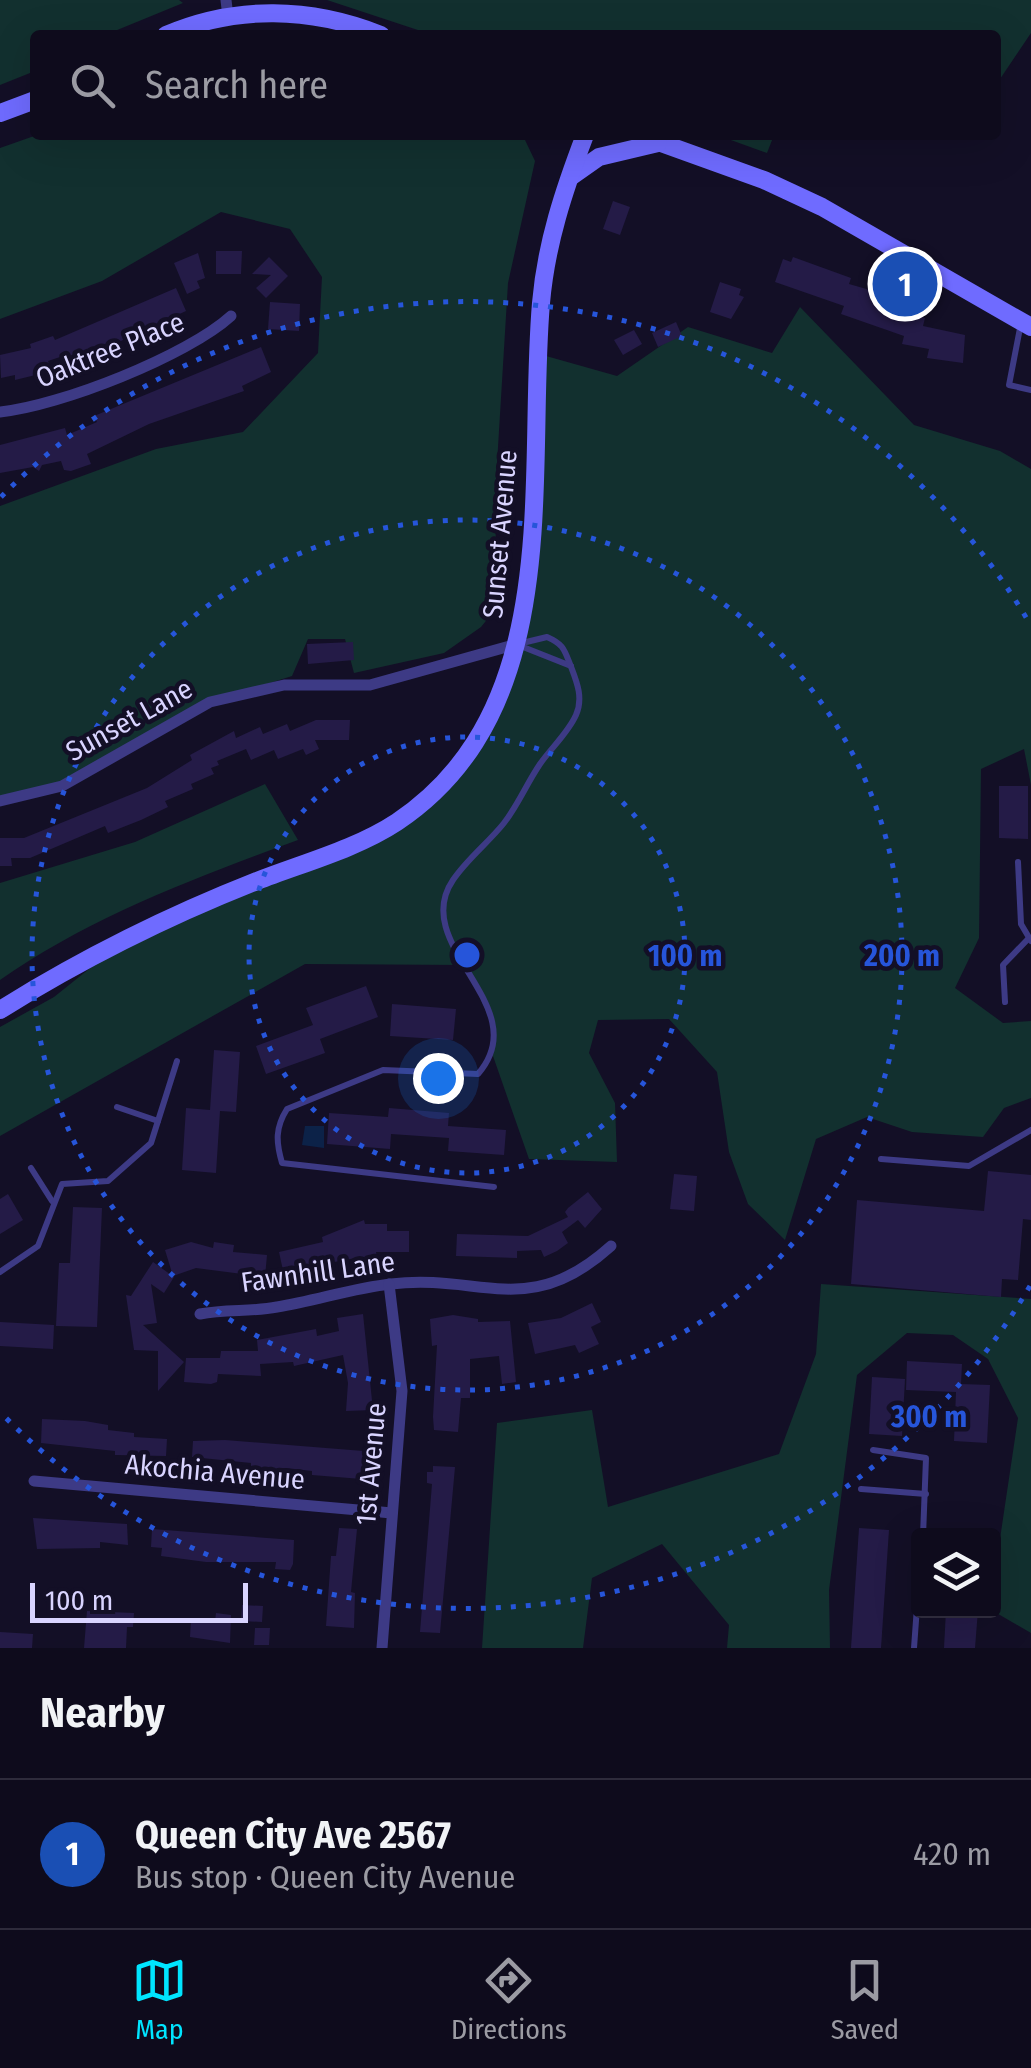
<!DOCTYPE html>
<meta charset="utf-8">
<style>
body{margin:0;font-family:"Fira Sans Condensed",sans-serif;background:#1c1929;color:#f1f3f6}
.controls{position:absolute;right:30px;bottom:30px;display:grid;overflow:hidden;border-radius:10px;box-shadow:0 10px 40px #0002}
.controls button{width:90px;height:90px;display:grid;place-items:center;padding:0;border:0;border-bottom:2px solid #2e2b3b;background:#0e0b1c;color:#f1f3f6;font:50px sans-serif}
.scale{position:absolute;left:30px;bottom:25px;width:218px;box-sizing:border-box;padding-left:10px;border:5px solid #d9d4ff;border-top:0;font-size:28px;line-height:35px;white-space:nowrap;color:#d9d4ff;-webkit-text-stroke:8px #130f26;paint-order:stroke}
.you{position:absolute;left:438px;top:1078px;width:35px;height:35px;margin:-25px;border:8px solid #fff;border-radius:50%;background:#1a73e8;box-shadow:0 0 0 15px #1a73e833}
.badge{display:grid;place-items:center;width:65px;height:65px;border-radius:50%;background:#00e5ff;color:#fff;font-size:32px;font-weight:700}
.pin{position:absolute;translate:-50% -50%;border:5px solid #fff;box-shadow:0 2px 10px #0006}
.list{margin:0;padding:0;list-style:none}
h2{display:flex;justify-content:space-between;align-items:center;height:130px;margin:0;padding:0 40px;font-size:42px}
h2 small{font-size:32px;font-weight:400;color:#9b9ba3}
.list li{display:grid;grid-template-columns:65px 1fr auto;gap:30px;align-items:center;box-sizing:border-box;height:150px;padding:0 40px;border-top:2px solid #2e2b3b}
.list b{display:block;font-size:38px;white-space:nowrap}
.list p{margin:0;font-size:32px;white-space:nowrap;color:#9b9ba3}
.list em{font-size:32px;font-style:normal;color:#9b9ba3}
.icon{flex:none;width:55px;height:55px;fill:none;stroke:currentColor;stroke-width:2;stroke-linecap:round;stroke-linejoin:round}
.map{position:relative;flex:none;width:1031px;height:1648px;overflow:hidden}
.search{position:absolute;background:#0e0b1c;box-shadow:0 10px 40px #0002;left:30px;right:30px;top:30px;height:110px;display:flex;align-items:center;gap:25px;box-sizing:border-box;padding:0 35px;border-radius:10px;color:#9b9ba3;font-size:38px}
.sheet{height:280px;background:#0e0b1c}
nav{display:flex;justify-content:space-around;align-items:center;box-sizing:border-box;height:140px;border-top:2px solid #2e2b3b;background:#0e0b1c;font-size:28px;color:#9b9ba3}
nav a{display:grid;justify-items:center;gap:5px}
nav .on{color:#00e5ff}
.map>svg:first-child{display:block}
.green{fill:#12302f}
.water{fill:#0c2248}
.building{fill:#241b47}
.lines{fill:none;stroke-linecap:round;stroke-linejoin:round}
.lane{stroke:#3d3a85;stroke-width:6}
.street{stroke:#3d3a85;stroke-width:11}
.secondary{stroke:#6f6bff;stroke-width:18}
.ring{fill:none;stroke:#2655da;stroke-width:5;stroke-dasharray:5 10}
.labels{text-anchor:middle;dominant-baseline:central;stroke-width:9;stroke-linejoin:round;paint-order:stroke}
.street-label{font-size:28px;fill:#d9d4ff;stroke:#130f26}
.centre{fill:#2655da;stroke:#130f26;stroke-width:5}
.ring-label{font-size:30px;text-anchor:middle;font-weight:bold;fill:#2655da;stroke:#130f26;stroke-width:9;stroke-linejoin:round;paint-order:stroke}
</style>
<div class="map">
<svg width="1031" height="1648" viewBox="0 0 1031 1648">
<rect width="100%" height="100%" fill="#130f26"/>
<!-- green -->
<g class="green">
<path d="M 0,0 L 179,0 L 183,3 L 105,35 L 35,35 L 35,71 L 0,85 Z"/>
<path d="M 327,0 L 1031,0 L 1031,33 L 996,85 L 996,35 L 433,35 Z"/>
<path d="M 37,135 L 513,135 L 525,140 L 535,161 L 508,283 L 494,513 L 498,567 L 493,612 L 481,627 L 444,653 L 354,673 L 345,639 L 308,639 L 292,676 L 210,702 L 87,774 L 0,801 L 0,506 L 156,449 L 243,432 L 318,353 L 322,277 L 290,229 L 221,212 L 102,281 L 0,319 L 0,148 Z"/>
<path d="M 717,135 L 774,135 L 767,153 Z"/>
<path d="M 800,307 L 914,425 L 1000,451 L 1031,469 L 1031,785 L 1024,749 L 981,769 L 979,938 L 955,988 L 1003,1023 L 1031,1021 L 1031,1098 L 1004,1108 L 983,1137 L 912,1132 L 867,1117 L 816,1139 L 785,1240 L 748,1204 L 729,1152 L 717,1072 L 669,1019 L 598,1020 L 589,1053 L 615,1103 L 617,1162 L 529,1159 L 493,1056 L 494,1030 L 466,965 L 305,964 L 0,1136 L 0,1027 L 54,997 L 124,941 L 396,823 L 478,738 L 517,645 L 539,354 L 617,376 L 688,327 L 772,353 Z"/>
<path d="M 265,784 L 298,840 C 197,877 88,918 0,980 L 0,883 L 135,842 Z"/>
<path d="M 821,1284 L 1031,1299 L 1031,1633 L 993,1611 L 994,1579 L 1018,1418 L 988,1359 L 953,1335 L 907,1333 L 857,1375 L 829,1590 L 830,1648 L 727,1648 L 729,1625 L 662,1544 L 592,1578 L 583,1648 L 482,1648 L 497,1423 L 592,1410 L 608,1507 L 779,1454 L 816,1354 Z"/>
</g>
<!-- water -->
<path class="water" d="M 305,1126 L 324,1126 L 324,1148 L 302,1145 Z"/>
<!-- building -->
<g class="building">
<path d="M 613,201 L 630,207 L 620,235 L 603,229 Z"/>
<path d="M 216,251 L 242,251 L 241,274 L 216,274 Z"/>
<path d="M 198,253 L 205,278 L 197,281 L 200,288 L 187,294 L 174,263 Z"/>
<path d="M 269,257 L 288,276 L 266,298 L 256,288 L 271,275 L 252,274 Z"/>
<path d="M 793,257 L 851,278 L 849,284 L 877,292 L 875,301 L 925,318 L 923,326 L 965,335 L 963,363 L 927,358 L 929,349 L 902,344 L 904,336 L 841,314 L 844,306 L 775,282 L 783,259 L 791,262 Z"/>
<path d="M 720,282 L 741,289 L 739,295 L 744,297 L 731,319 L 710,312 Z"/>
<path d="M 176,288 L 186,311 L 73,363 L 69,354 L 48,361 L 52,371 L 15,380 L 15,375 L 1,378 L 0,355 L 31,348 L 30,344 L 53,336 L 55,340 Z"/>
<path d="M 270,302 L 300,304 L 299,331 L 268,329 Z"/>
<path d="M 676,322 L 682,336 L 658,347 L 652,333 Z"/>
<path d="M 634,330 L 642,344 L 623,355 L 614,340 Z"/>
<path d="M 261,347 L 271,372 L 242,386 L 244,391 L 149,424 L 87,454 L 91,464 L 71,471 L 64,470 L 61,461 L 42,465 L 39,471 L 33,467 L 0,473 L 0,445 L 65,428 L 67,435 L 97,422 L 94,416 Z"/>
<path d="M 353,642 L 354,660 L 308,664 L 307,644 Z"/>
<path d="M 316,720 L 350,720 L 349,740 L 315,740 L 319,749 L 306,755 L 303,749 L 278,759 L 274,750 L 251,760 L 246,749 L 217,761 L 219,765 L 211,768 L 214,774 L 191,784 L 193,789 L 165,801 L 168,807 L 141,820 L 108,833 L 105,826 L 30,858 L 11,858 L 12,866 L 0,866 L 0,838 L 24,838 L 147,788 L 192,760 L 190,755 L 234,731 L 236,738 L 260,727 L 263,734 L 287,724 L 290,731 Z"/>
<path d="M 999,786 L 1028,786 L 1028,839 L 999,838 Z"/>
<path d="M 366,986 L 378,1017 L 320,1039 L 325,1053 L 266,1074 L 256,1046 L 313,1025 L 306,1008 Z"/>
<path d="M 392,1004 L 456,1009 L 453,1040 L 390,1036 Z"/>
<path d="M 214,1050 L 240,1052 L 236,1112 L 220,1111 L 216,1173 L 182,1170 L 186,1108 L 210,1110 Z"/>
<path d="M 389,1108 L 449,1113 L 448,1126 L 506,1130 L 504,1155 L 448,1151 L 449,1138 L 391,1134 L 390,1149 L 327,1144 L 329,1113 L 388,1117 Z"/>
<path d="M 988,1171 L 1031,1175 L 1031,1220 L 1023,1219 L 1018,1280 L 1002,1279 L 1001,1297 L 851,1284 L 857,1200 L 984,1211 Z"/>
<path d="M 674,1174 L 697,1176 L 694,1211 L 670,1209 Z"/>
<path d="M 588,1192 L 602,1209 L 585,1228 L 578,1220 L 562,1232 L 568,1243 L 557,1251 L 544,1257 L 541,1250 L 517,1251 L 517,1258 L 456,1256 L 457,1234 L 528,1236 L 568,1217 L 565,1212 L 568,1208 Z"/>
<path d="M 8,1194 L 23,1220 L 0,1234 L 0,1199 Z"/>
<path d="M 73,1207 L 102,1208 L 97,1327 L 56,1326 L 59,1263 L 70,1263 Z"/>
<path d="M 364,1220 L 365,1224 L 387,1224 L 387,1231 L 409,1231 L 409,1252 L 376,1252 L 377,1257 L 349,1259 L 310,1267 L 311,1272 L 284,1275 L 279,1252 L 323,1242 L 322,1237 Z"/>
<path d="M 191,1242 L 213,1248 L 214,1242 L 234,1245 L 233,1252 L 267,1255 L 265,1277 L 196,1268 L 173,1276 L 165,1250 Z"/>
<path d="M 153,1262 L 174,1277 L 164,1293 L 151,1284 L 157,1323 L 143,1325 L 184,1362 L 158,1391 L 158,1351 L 134,1350 L 126,1295 L 131,1296 Z"/>
<path d="M 592,1303 L 601,1322 L 591,1327 L 599,1344 L 579,1353 L 575,1345 L 535,1354 L 528,1323 L 561,1318 Z"/>
<path d="M 363,1314 L 373,1410 L 346,1411 L 348,1383 L 343,1355 L 294,1366 L 293,1362 L 260,1364 L 261,1376 L 218,1374 L 217,1382 L 211,1384 L 184,1382 L 186,1358 L 220,1358 L 221,1351 L 258,1351 L 257,1340 L 316,1329 L 317,1336 L 339,1331 L 337,1318 Z"/>
<path d="M 453,1315 L 478,1319 L 478,1322 L 510,1321 L 516,1382 L 502,1384 L 499,1356 L 470,1359 L 470,1398 L 461,1398 L 458,1432 L 434,1430 L 433,1417 L 437,1345 L 432,1346 L 430,1319 Z"/>
<path d="M 0,1322 L 54,1325 L 53,1349 L 0,1346 Z"/>
<path d="M 907,1361 L 962,1364 L 961,1384 L 990,1385 L 987,1443 L 954,1441 L 956,1392 L 906,1390 Z"/>
<path d="M 872,1377 L 905,1379 L 902,1436 L 869,1434 Z"/>
<path d="M 42,1419 L 85,1421 L 108,1425 L 108,1430 L 134,1433 L 134,1437 L 167,1439 L 166,1456 L 115,1455 L 115,1451 L 41,1443 Z"/>
<path d="M 225,1440 L 376,1452 L 374,1480 L 312,1475 L 312,1471 L 286,1468 L 251,1470 L 251,1463 L 192,1457 L 193,1441 Z"/>
<path d="M 433,1466 L 455,1467 L 440,1633 L 420,1632 L 432,1484 L 427,1483 L 427,1472 L 433,1472 Z"/>
<path d="M 33,1518 L 127,1524 L 128,1545 L 100,1542 L 100,1548 L 37,1549 Z"/>
<path d="M 339,1528 L 357,1529 L 351,1592 L 355,1593 L 354,1628 L 326,1626 L 331,1556 L 336,1556 Z"/>
<path d="M 859,1528 L 889,1530 L 881,1648 L 851,1648 Z"/>
<path d="M 152,1529 L 294,1540 L 293,1564 L 290,1570 L 275,1569 L 276,1562 L 206,1562 L 161,1556 L 162,1548 L 151,1547 Z"/>
<path d="M 242,1605 L 263,1606 L 262,1622 L 241,1621 Z"/>
<path d="M 946,1610 L 978,1610 L 975,1648 L 944,1648 Z"/>
<path d="M 87,1611 L 134,1613 L 133,1627 L 127,1627 L 126,1648 L 84,1648 Z"/>
<path d="M 216,1613 L 231,1615 L 230,1643 L 190,1637 L 191,1619 L 215,1621 Z"/>
<path d="M 255,1628 L 270,1628 L 269,1645 L 254,1645 Z"/>
<path d="M 0,1632 L 33,1634 L 32,1648 L 0,1648 Z"/>
</g>
<g class="lines">
<!-- lane -->
<g class="lane">
<path d="M 1021,323 L 1009,385 L 1031,390"/>
<path d="M 518,645 L 571,666"/>
<path d="M 1018,862 L 1021,924 L 1031,941"/>
<path d="M 1005,1002 L 1003,965 L 1029,938"/>
<path d="M 117,1107 L 158,1121"/>
<path d="M 881,1159 L 969,1166 L 1031,1130"/>
<path d="M 31,1168 L 52,1201"/>
<path d="M 494,1187 L 282,1163 C 276,1142 275,1128 287,1109 L 383,1070 L 478,1074 C 537,1006 408,946 453,880 C 467,859 489,842 504,823 C 518,805 527,783 540,764 C 551,748 568,733 576,715 C 584,697 576,680 570,664 C 564,649 563,644 547,637 L 518,644"/>
<path d="M 0,1272 L 38,1246 L 62,1184 L 108,1181 L 151,1143 L 177,1061"/>
<path d="M 873,1450 L 926,1458 L 923,1536"/>
<path d="M 861,1489 L 926,1494"/>
<path d="M 914,1648 L 918,1593"/>
</g>
<!-- street -->
<g class="street">
<path d="M 226,0 L 228,17"/>
<path d="M 0,412 C 60,406 187,356 231,316"/>
<path d="M 0,801 L 62,786 L 210,702 L 284,685 L 370,685 L 517,644"/>
<path d="M 200,1314 C 226,1309 252,1312 277,1307 C 315,1301 353,1288 391,1284 C 481,1273 528,1321 611,1246"/>
<path d="M 34,1481 L 392,1513"/>
<path d="M 382,1648 L 402,1391 L 389,1284"/>
</g>
<!-- secondary -->
<g class="secondary">
<path d="M 166,35 C 236,5 311,7 381,35"/>
<path d="M 0,113 L 35,100"/>
<path d="M 639,135 L 764,180 L 822,207 L 1031,327"/>
<path d="M 572,176 L 599,157 L 658,143"/>
<path d="M 0,1010 C 82,959 168,916 257,881 C 303,863 356,849 397,822 C 567,708 526,478 541,303 C 546,244 564,190 585,135"/>
</g>
</g>
<!-- distance rings -->
<g class="ring">
<circle cx="467" cy="955" r="218"/>
<circle cx="467" cy="955" r="435"/>
<path d="M1030 1286A653 653 0 0 1 1 1413M1 497A653 653 0 0 1 1030 624"/>
</g>
<g class="labels">
<!-- street labels -->
<g class="street-label">
<text transform="translate(110 350) rotate(-22)">Oaktree Place</text>
<text transform="translate(500 534) rotate(-85)">Sunset Avenue</text>
<text transform="translate(129 720) rotate(-29)">Sunset Lane</text>
<text transform="translate(318 1272) rotate(-8)">Fawnhill Lane</text>
<text transform="translate(371 1464) rotate(-85)">1st Avenue</text>
<text transform="translate(215 1472) rotate(5)">Akochia Avenue</text>
</g>
</g>
<circle cx="467" cy="955" r="15" class="centre"/>
<g class="ring-label">
<text x="685" y="966">100 m</text>
<text x="902" y="966">200 m</text>
<text x="929" y="1427">300 m</text>
</g>
</svg>
<div class="controls">
<button><svg class="icon" aria-label="layers" viewBox="0 0 24 24"><path d="M12 4l9 5-9 5-9-5zM3 14l9 5 9-5"/></svg></button>
</div>
<div class="scale">100 m</div>
<div class="you"></div>
<div class="pin badge" style="left:905px;top:284px;background:#1a4fb4">1</div>
<div class="search"><svg class="icon" aria-label="search" viewBox="0 0 24 24"><circle cx="10" cy="10" r="6"/><path d="M15 15l6 6"/></svg>Search here</div>
</div>
<section class="sheet">
<h2>Nearby<small></small></h2>
<ul class="list">
<li><span class="badge" style="background:#1a4fb4">1</span><div><b>Queen City Ave 2567</b><p>Bus stop · Queen City Avenue</p></div><em>420 m</em></li>
</ul>
</section>
<nav>
<a class="on"><svg class="icon" aria-label="map" viewBox="0 0 24 24"><path d="M3 6l6-2 6 2 6-2v14l-6 2-6-2-6 2zM9 4v14M15 6v14"/></svg>Map</a>
<a><svg class="icon" aria-label="directions" viewBox="0 0 24 24"><path d="M12 3l9 9-9 9-9-9zM9 14v-3h6M13 9l2 2-2 2"/></svg>Directions</a>
<a><svg class="icon" aria-label="saved" viewBox="0 0 24 24"><path d="M7 4h10v16l-5-4-5 4z"/></svg>Saved</a>
</nav>
